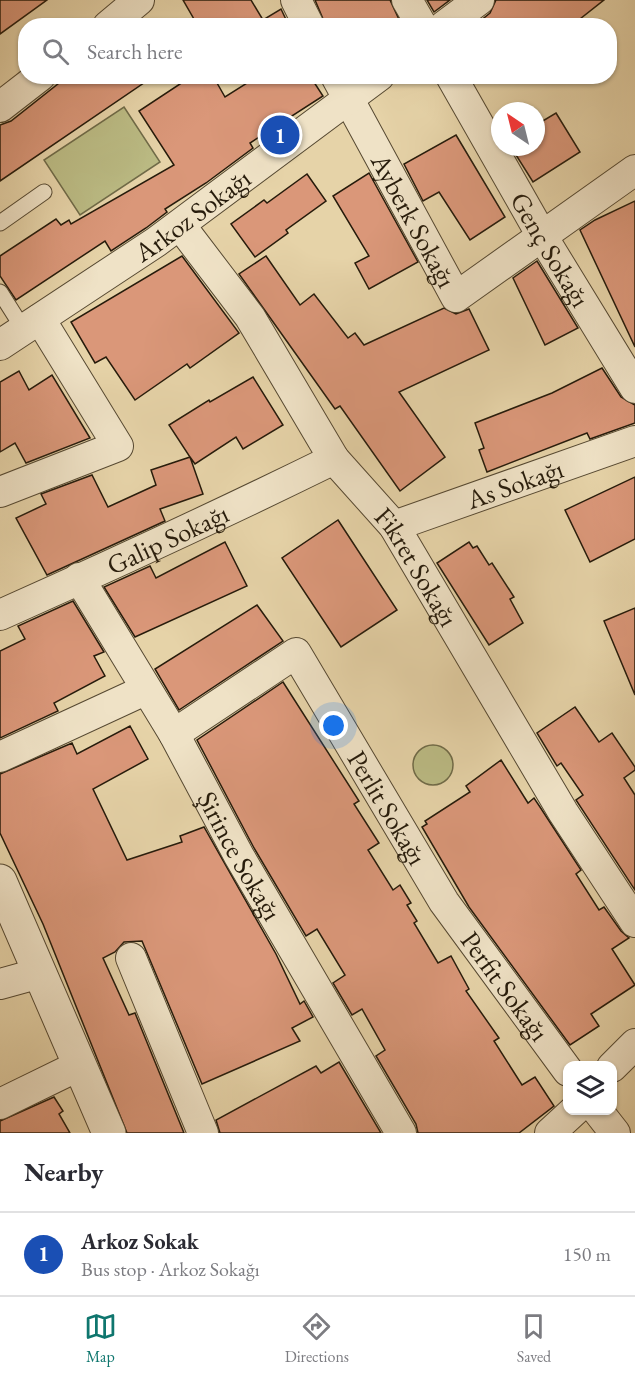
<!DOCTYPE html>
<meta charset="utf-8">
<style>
body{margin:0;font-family:"EB Garamond",serif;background:#f2f2f3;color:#2b2b33}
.controls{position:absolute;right:18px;bottom:18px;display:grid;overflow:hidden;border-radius:12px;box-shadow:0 2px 4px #0004}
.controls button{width:54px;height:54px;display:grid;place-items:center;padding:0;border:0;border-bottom:2px solid #e1e1e2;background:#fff;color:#2b2b33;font:30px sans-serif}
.compass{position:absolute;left:491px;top:102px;width:54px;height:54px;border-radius:50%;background:#fff;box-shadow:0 2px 4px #0004;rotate:325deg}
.you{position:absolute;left:334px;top:726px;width:21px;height:21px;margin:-15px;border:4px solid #fff;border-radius:50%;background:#1a73e8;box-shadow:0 0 0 9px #1a73e833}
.badge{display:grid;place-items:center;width:39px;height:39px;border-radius:50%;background:#0f766e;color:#fff;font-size:20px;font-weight:700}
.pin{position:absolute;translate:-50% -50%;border:3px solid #fff;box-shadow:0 2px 6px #0006}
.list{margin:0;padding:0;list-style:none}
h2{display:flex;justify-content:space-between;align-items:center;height:78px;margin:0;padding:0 24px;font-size:26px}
h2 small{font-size:20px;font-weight:400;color:#7c7c81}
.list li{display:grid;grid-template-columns:39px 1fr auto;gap:18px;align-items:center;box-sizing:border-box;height:84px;padding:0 24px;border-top:2px solid #e1e1e2}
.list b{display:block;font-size:22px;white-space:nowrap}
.list p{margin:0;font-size:20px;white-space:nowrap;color:#7c7c81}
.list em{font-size:20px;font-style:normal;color:#7c7c81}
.icon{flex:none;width:33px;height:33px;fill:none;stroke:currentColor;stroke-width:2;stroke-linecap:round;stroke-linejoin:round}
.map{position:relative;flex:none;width:635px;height:1133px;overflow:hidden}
.search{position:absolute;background:#fff;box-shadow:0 2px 4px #0004;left:18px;right:18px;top:18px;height:66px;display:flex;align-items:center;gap:15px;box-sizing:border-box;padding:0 21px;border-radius:24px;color:#7c7c81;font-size:22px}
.sheet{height:162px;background:#fff}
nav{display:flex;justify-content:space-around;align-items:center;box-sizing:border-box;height:84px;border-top:2px solid #e1e1e2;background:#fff;font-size:16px;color:#7c7c81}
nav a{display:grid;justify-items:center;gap:3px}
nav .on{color:#0f766e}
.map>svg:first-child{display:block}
.green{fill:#bbbb84;stroke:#706b48;stroke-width:1.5}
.building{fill:#da9779;stroke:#261b0b;stroke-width:1.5}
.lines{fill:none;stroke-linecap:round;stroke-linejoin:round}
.service-casing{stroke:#564932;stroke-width:17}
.minor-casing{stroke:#564932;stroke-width:32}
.tertiary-casing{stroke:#564932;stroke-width:35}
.service{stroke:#efe2c6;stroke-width:15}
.minor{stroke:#efe2c6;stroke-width:30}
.tertiary{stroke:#efe2c6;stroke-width:33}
.labels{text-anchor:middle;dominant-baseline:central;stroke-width:4.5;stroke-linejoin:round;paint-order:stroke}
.street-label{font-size:27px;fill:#261b0b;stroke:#efe2c6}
</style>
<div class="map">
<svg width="635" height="1133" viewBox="0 0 635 1133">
<rect width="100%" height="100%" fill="#e6d3a8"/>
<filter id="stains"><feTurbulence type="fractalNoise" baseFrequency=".00333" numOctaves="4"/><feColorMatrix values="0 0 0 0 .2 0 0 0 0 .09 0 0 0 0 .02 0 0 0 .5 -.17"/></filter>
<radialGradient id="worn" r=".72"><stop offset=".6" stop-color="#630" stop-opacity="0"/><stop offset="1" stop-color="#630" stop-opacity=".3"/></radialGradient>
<!-- green -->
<g class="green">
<path d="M 124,107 L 160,162 L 80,215 L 44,160 Z"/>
<circle cx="433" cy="765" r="20"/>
</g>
<!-- building -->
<g class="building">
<path d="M 0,0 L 47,0 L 0,34 Z"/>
<path d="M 183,0 L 251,0 L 263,20 L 281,9 L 289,26 L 198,26 Z"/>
<path d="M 315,0 L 390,0 L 402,26 L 326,26 Z"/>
<path d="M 427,0 L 450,0 L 434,12 Z"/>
<path d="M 496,0 L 604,0 L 571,26 L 474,26 L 490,13 Z"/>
<path d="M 68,76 L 154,76 L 0,181 L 0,125 L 11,121 Z"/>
<path d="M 192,76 L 213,76 L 225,97 L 258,76 L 310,76 L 323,96 L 250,143 L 253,148 L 206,183 L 165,209 L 167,212 L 146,228 L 111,251 L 105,241 L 16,300 L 0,276 L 0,256 L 56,219 L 61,225 L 69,220 L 71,224 L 174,165 L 139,111 Z"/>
<path d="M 556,113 L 580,152 L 533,182 L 511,147 L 536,147 L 536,125 Z"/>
<path d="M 456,135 L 505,217 L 470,240 L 439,192 L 423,201 L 404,164 Z"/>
<path d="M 369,173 L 418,262 L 369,289 L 355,263 L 369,256 L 333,196 Z"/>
<path d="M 307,174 L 326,201 L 286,230 L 288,233 L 255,257 L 231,224 L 264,200 L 267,203 Z"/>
<path d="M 635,201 L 635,347 L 580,230 L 595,220 Z"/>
<path d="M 182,256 L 239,333 L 190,368 L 187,364 L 135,400 L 106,357 L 95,363 L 71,322 Z"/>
<path d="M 266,256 L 300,305 L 314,294 L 348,338 L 355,333 L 364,345 L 444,308 L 456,314 L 469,309 L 489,350 L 399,392 L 445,457 L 400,491 L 340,406 L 335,409 L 239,274 Z"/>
<path d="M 537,261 L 578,328 L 545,345 L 513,278 Z"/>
<path d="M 602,368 L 621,397 L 635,405 L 635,423 L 590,439 L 587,433 L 487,472 L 479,450 L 484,448 L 475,423 L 552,393 Z"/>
<path d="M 19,371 L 29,390 L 52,375 L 90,438 L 26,463 L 15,443 L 0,452 L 0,382 Z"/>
<path d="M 253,377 L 283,425 L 243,449 L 236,437 L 195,464 L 190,457 L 203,494 L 160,509 L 165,521 L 47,575 L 16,518 L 46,504 L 41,494 L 92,475 L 108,507 L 156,485 L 151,470 L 190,457 L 169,425 L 209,400 L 210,402 Z"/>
<path d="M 635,477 L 635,539 L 590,562 L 565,510 Z"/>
<path d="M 338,520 L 397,610 L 341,647 L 282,558 Z"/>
<path d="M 225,542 L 247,586 L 135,637 L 104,587 L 150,566 L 156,578 Z"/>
<path d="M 469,542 L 473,548 L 477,546 L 489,565 L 492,563 L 514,597 L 510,599 L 523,623 L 489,645 L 437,563 Z"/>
<path d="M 73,601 L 104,652 L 94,656 L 105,676 L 54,703 L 58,711 L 0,738 L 0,651 L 25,639 L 18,626 Z"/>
<path d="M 257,605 L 283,641 L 179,710 L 155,669 Z"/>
<path d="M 635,608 L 635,695 L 604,621 Z"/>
<path d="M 283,682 L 359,801 L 354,804 L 379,843 L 368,850 L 393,890 L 400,885 L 411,903 L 407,905 L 417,921 L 414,923 L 438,963 L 451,956 L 469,989 L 466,991 L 499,1038 L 494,1041 L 522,1085 L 535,1077 L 554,1106 L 519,1133 L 418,1133 L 416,1124 L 376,1056 L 385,1050 L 362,1009 L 352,1015 L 333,983 L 345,975 L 317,929 L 306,936 L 254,848 L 197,740 Z"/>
<path d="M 575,707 L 599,742 L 612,733 L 635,767 L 635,770 L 624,778 L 635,795 L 635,890 L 576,800 L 583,795 L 561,763 L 557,766 L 537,733 Z"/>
<path d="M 130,726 L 148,759 L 93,789 L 127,860 L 182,842 L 180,836 L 204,827 L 276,954 L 300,1004 L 304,1001 L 313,1017 L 292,1028 L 300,1041 L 202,1084 L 142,941 L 124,942 L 115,952 L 103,958 L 129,1015 L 135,1013 L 184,1133 L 127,1133 L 43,924 L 0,833 L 0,774 L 72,743 L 77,754 Z"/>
<path d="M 501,760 L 528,803 L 534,798 L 540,807 L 581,870 L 576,874 L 599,910 L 604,907 L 621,931 L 629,938 L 612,949 L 635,985 L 591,1014 L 599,1026 L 570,1045 L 469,907 L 422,827 L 427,824 L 425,821 L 470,792 L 466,786 Z"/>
<path d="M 339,1062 L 381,1133 L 220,1133 L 216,1120 L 316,1066 L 321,1073 Z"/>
<path d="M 54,1097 L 63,1111 L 59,1114 L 70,1133 L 0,1133 L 0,1121 Z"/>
</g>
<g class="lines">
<defs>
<g id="service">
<path d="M 0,223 L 44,192"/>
<path d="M 0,292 L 24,330"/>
</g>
<g id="minor">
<path d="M 296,0 L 309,26"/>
<path d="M 407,0 L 422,26"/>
<path d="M 108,26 L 139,0"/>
<path d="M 444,26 L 479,0"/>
<path id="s1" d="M 336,76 L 456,297 L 635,170"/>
<path id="s2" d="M 451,76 L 542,236 L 635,388"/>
<path d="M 0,107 L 40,76"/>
<path id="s3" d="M 180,225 L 250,317 L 334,459 L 394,526 L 563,812 L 635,922"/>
<path id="s4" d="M 0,345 L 156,242 L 379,76"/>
<path d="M 0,492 L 118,446 L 40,319"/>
<path id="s5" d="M 394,526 L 635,441"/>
<path id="s6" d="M 79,578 L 174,734 L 239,856 L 401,1133"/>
<path id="s7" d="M 0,615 C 112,565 224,513 334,459"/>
<path id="s8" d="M 174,734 L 296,653 L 444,902 L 568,1071"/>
<path d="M 0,757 L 145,690"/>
<path d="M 131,958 L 203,1133"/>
<path d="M 0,984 L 40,973"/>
<path d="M 612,1067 L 635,1044"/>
<path d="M 0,1104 L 80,1065"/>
<path d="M 597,1110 L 615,1133"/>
<path d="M 550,1133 L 575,1110"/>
</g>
<path id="tertiary" d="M 0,881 L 109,1133"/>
</defs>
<!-- service casing -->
<use href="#service" class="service-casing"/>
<!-- minor casing -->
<use href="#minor" class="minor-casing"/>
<!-- tertiary casing -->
<use href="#tertiary" class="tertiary-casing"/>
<!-- service -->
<use href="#service" class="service"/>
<!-- minor -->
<use href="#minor" class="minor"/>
<!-- tertiary -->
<use href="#tertiary" class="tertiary"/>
</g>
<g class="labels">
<!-- street labels -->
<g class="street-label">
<text stroke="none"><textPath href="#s4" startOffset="232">Arkoz Sokağı</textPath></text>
<text stroke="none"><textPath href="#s1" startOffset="164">Ayberk Sokağı</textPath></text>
<text stroke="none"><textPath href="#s2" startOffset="200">Genç Sokağı</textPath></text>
<text stroke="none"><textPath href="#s5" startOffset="128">As Sokağı</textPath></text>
<text stroke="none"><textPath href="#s7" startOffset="184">Galip Sokağı</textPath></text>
<text stroke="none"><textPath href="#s3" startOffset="417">Fikret Sokağı</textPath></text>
<text stroke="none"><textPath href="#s8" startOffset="326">Perlit Sokağı</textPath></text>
<text stroke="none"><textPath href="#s6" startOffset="321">Şirince Sokağı</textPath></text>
<text stroke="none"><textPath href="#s8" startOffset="540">Perfit Sokağı</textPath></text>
</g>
</g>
<rect width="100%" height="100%" filter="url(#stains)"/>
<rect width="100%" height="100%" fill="url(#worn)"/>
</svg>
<div class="controls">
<button><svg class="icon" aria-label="layers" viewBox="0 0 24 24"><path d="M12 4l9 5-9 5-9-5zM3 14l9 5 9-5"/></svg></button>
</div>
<svg class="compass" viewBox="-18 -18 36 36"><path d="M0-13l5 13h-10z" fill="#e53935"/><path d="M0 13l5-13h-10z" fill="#7c7c81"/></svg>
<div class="you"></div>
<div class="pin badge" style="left:280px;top:135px;background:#1a4fb4">1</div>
<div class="search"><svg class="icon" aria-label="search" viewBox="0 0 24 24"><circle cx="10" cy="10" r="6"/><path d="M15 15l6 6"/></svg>Search here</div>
</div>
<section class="sheet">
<h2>Nearby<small></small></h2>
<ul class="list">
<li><span class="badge" style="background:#1a4fb4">1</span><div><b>Arkoz Sokak</b><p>Bus stop · Arkoz Sokağı</p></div><em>150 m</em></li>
</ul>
</section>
<nav>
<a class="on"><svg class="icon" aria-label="map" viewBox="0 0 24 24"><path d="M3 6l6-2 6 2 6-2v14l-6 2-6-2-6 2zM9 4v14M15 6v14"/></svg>Map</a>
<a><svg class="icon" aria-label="directions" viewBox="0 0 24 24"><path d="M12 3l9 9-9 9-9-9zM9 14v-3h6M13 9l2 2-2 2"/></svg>Directions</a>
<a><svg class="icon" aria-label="saved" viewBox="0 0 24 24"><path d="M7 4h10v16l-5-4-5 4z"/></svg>Saved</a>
</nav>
